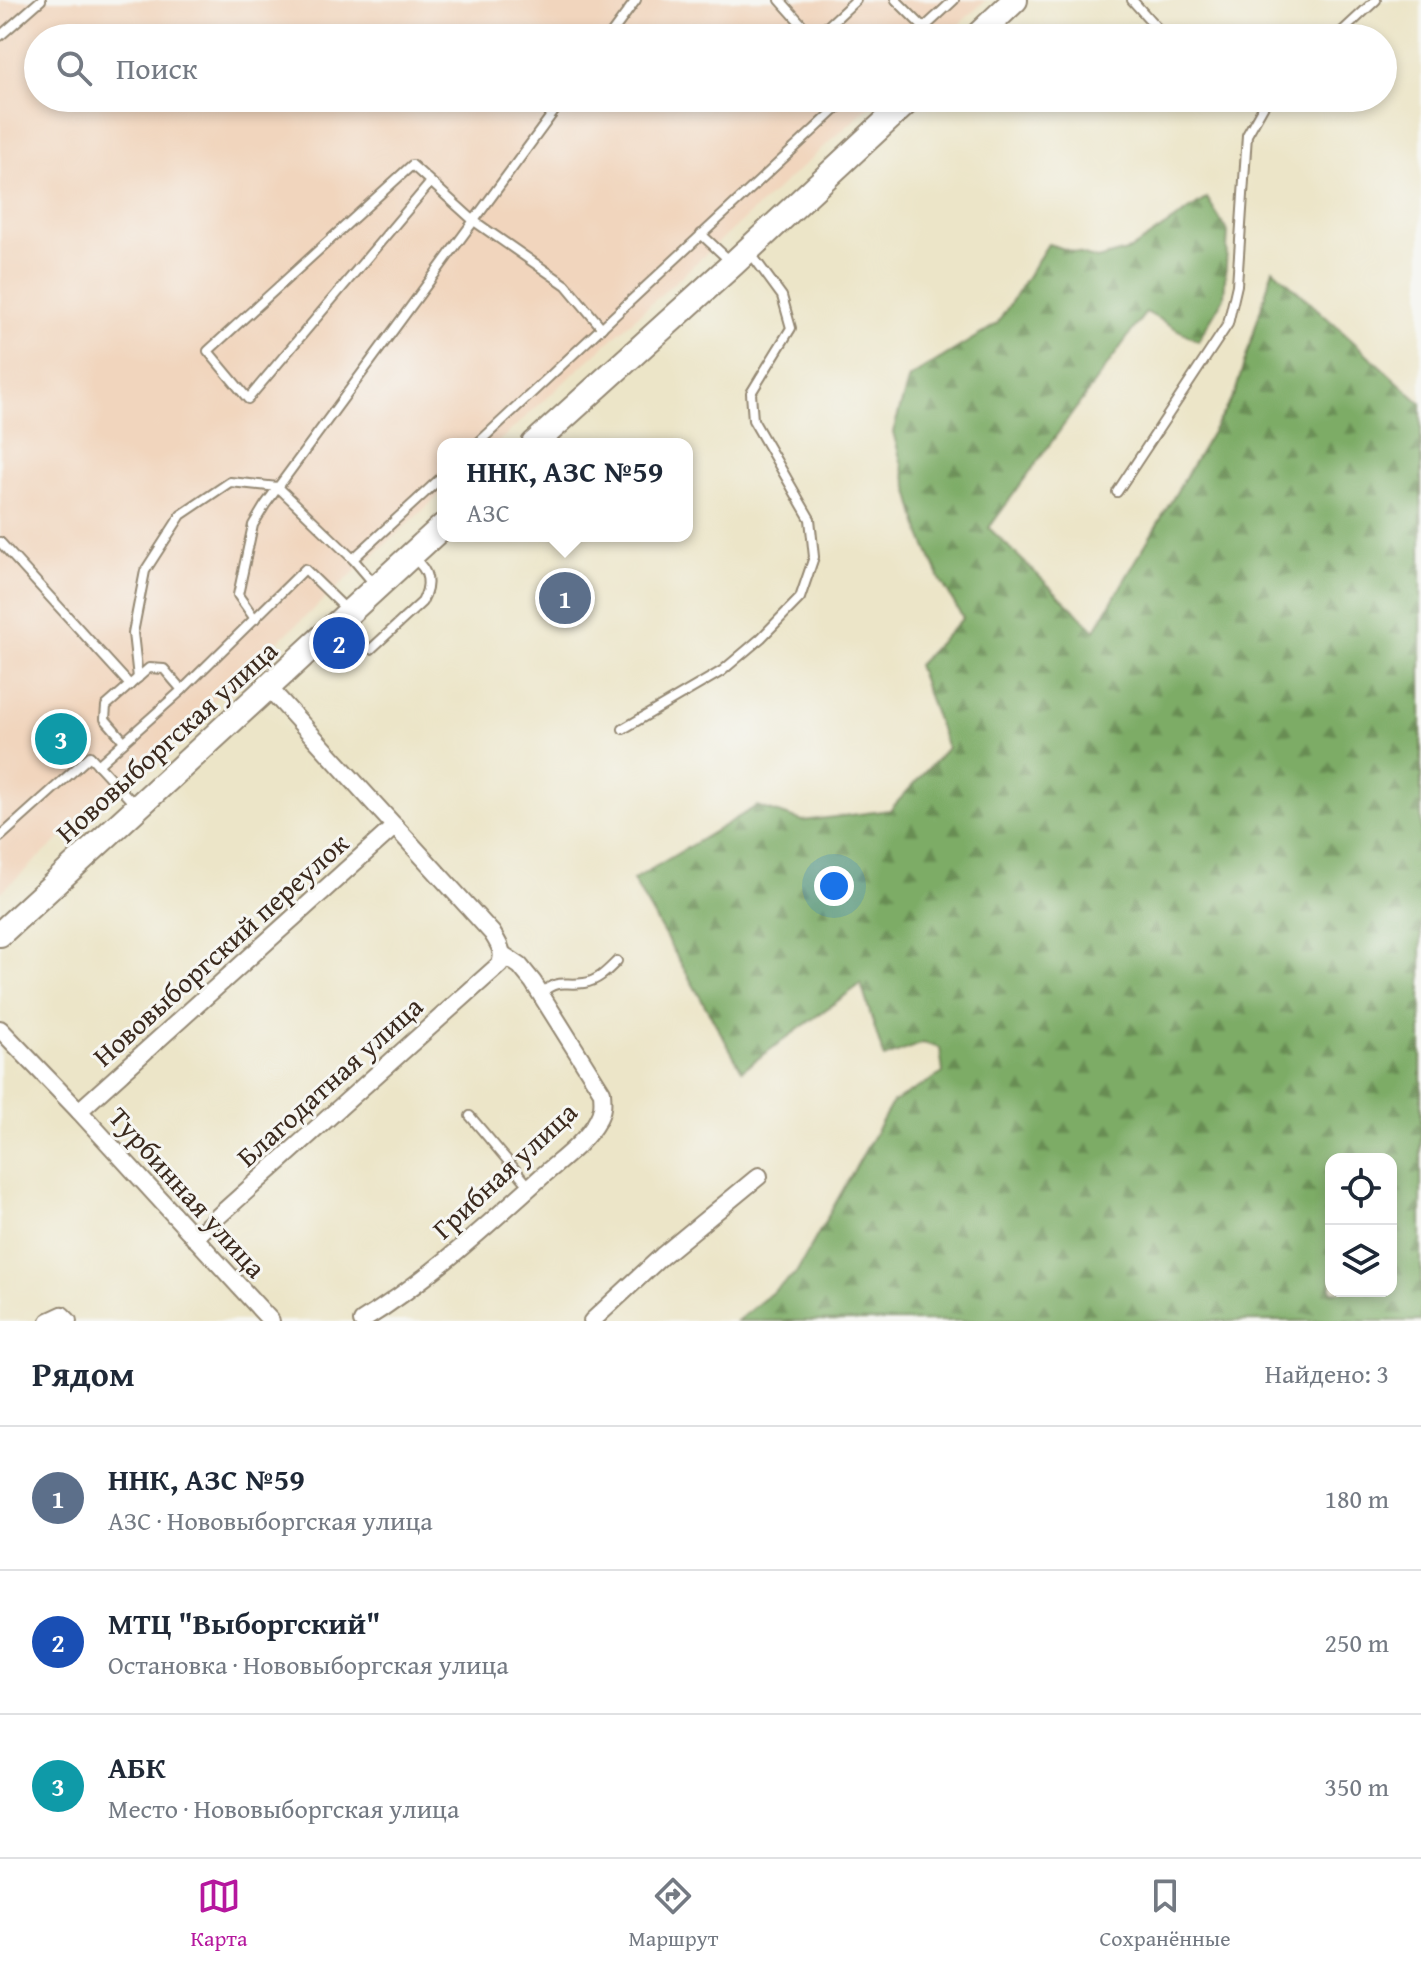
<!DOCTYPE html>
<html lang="ru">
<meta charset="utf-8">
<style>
body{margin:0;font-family:"Gentium Book Plus",serif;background:#f2f2f3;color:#1f2937}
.controls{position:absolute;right:24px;bottom:24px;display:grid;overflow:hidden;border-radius:16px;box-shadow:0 4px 12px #0003}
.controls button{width:72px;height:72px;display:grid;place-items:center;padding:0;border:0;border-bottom:2px solid #e0e1e3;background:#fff;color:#1f2937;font:40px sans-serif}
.you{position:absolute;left:834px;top:886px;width:28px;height:28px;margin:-20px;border:6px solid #fff;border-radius:50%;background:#1a73e8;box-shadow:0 0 0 12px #1a73e833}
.badge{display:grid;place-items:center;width:52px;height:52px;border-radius:50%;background:#b5179e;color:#fff;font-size:26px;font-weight:700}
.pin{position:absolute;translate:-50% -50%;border:4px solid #fff;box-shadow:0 2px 8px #0006}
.popup{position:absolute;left:437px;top:438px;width:256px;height:104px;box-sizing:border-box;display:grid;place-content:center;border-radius:16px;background:#fff;filter:drop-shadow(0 2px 6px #0005);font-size:26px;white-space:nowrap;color:#747a83}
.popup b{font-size:30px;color:#1f2937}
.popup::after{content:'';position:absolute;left:50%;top:100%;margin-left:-16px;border:16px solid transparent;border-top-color:#fff}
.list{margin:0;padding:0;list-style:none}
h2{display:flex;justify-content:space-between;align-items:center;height:104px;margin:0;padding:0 32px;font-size:34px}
h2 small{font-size:26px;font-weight:400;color:#747a83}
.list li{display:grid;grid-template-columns:52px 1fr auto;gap:24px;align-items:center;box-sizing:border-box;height:144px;padding:0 32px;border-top:2px solid #e0e1e3}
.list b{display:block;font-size:30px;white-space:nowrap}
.list p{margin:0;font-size:26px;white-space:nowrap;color:#747a83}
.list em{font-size:26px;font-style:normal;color:#747a83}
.icon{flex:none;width:44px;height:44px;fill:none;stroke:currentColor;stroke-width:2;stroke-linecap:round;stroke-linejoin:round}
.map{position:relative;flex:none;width:1421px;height:1321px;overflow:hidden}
.search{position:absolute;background:#fff;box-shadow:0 4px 12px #0003;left:24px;right:24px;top:24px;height:88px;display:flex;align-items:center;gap:20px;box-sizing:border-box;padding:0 28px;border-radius:44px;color:#747a83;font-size:30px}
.sheet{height:536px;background:#fff}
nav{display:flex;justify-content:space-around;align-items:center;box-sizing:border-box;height:112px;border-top:2px solid #e0e1e3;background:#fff;font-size:22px;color:#747a83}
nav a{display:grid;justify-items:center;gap:4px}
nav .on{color:#b5179e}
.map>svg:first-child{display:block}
.built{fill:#f1d5bd}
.forest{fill:url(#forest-firs);stroke:#5c6b42;stroke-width:2;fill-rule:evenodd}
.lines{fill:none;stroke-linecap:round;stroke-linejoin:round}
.lane-casing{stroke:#948873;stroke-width:12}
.street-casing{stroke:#948873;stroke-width:20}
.secondary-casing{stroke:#948873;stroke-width:28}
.lane{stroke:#fff;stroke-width:8}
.street{stroke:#fff;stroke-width:16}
.secondary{stroke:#fff;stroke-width:24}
.labels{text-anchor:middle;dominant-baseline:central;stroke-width:6;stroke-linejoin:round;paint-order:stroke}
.street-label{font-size:28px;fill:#3b2a1e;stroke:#f6f6f2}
</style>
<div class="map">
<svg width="1421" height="1321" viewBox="0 0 1421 1321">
<defs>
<pattern id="forest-firs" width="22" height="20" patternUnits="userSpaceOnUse" patternTransform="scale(2)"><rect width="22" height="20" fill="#7dac66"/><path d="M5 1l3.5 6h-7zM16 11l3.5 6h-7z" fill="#688c53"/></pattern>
</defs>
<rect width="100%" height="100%" fill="#f6f6f2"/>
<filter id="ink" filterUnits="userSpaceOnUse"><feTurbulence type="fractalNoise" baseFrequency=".0125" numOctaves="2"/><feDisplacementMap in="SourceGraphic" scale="16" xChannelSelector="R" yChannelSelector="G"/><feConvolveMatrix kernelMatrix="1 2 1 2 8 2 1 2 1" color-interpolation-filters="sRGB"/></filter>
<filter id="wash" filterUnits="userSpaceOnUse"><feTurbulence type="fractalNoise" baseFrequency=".006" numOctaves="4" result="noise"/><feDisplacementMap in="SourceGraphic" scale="32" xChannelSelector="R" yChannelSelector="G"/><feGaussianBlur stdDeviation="1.8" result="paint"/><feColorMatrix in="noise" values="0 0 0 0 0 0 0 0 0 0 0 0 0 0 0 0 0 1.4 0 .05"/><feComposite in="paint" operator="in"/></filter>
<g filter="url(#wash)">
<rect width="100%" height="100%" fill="#ece5c8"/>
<!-- built -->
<path class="built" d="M 0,0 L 986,0 L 944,38 L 38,38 L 38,98 L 878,98 L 496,444 L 443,444 L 443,492 L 0,893 Z"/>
<!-- forest -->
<path class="forest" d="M 1207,198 L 1228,232 L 1224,297 L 1198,341 L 1146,312 L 989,528 L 1095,630 L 1235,393 L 1273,269 L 1421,403 L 1421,1321 L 737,1321 L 796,1273 L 892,1103 L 943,1073 L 940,1048 L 923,1043 L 884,1058 L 861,984 L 742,1070 L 633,880 L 757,806 L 803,821 L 890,810 L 947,748 L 917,665 L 963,618 L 940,579 L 921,535 L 893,432 L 909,378 L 997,324 L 1048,244 L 1097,259 L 1130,250 ZM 1331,1159 L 1391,1159 L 1391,1291 L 1331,1291 Z"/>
</g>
<g filter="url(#ink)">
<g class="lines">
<defs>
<g id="lane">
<path d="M 780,0 L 806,29 L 827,27 L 856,0"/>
<path d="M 896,0 L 924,28"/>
<path d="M 1132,0 L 1166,38"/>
<path d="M 0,36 L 41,0"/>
<path d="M 608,38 L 636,0"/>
<path d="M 913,38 L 954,0"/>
<path d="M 1335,38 L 1376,0"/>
<path d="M 431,182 L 248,399 L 208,351 L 412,165 L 474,221 L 566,285 L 602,328"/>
<path d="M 701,234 L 730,261"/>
<path d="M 477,444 L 848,98"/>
<path d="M 1117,492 L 1228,324 L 1237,285 L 1247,135 L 1264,105 L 1271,98"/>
<path d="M 0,542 L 130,685"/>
<path d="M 376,586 L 353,559 L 443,476"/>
<path d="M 255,619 L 238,595 L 253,525 L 265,505 L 564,98"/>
<path d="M 371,649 L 422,602 C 431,585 430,571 414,559"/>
<path d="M 138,678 L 133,633 L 145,571 L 181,515 L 230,482 L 278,487 L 353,559"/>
<path d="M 623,729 L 722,671 L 761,638 L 800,598 L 814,557 L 810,519 L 753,420 L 751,393 L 791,328 L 782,296 L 749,251"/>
<path d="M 124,741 L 105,719 L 106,706 L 149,668 L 164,669 L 182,690"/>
<path d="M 98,765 L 182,690 L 305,569 L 347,610"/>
<path d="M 0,837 L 90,756 L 136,806"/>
<path d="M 541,993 C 560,978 563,986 584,983 C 598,981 608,970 617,961"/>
<path d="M 470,1116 L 530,1187"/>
</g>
<g id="street">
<path d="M 0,1029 L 79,1111 L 271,1321"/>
<path d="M 79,1111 L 395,826"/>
<path d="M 194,1238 L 500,964 C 505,952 498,943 492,933 L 269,688"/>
<path d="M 49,1321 L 62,1315 L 68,1321"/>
<path d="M 362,1321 C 427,1281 484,1228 540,1178 C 559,1161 585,1143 597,1121 C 603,1111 603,1103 602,1092 L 533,982 L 520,966 L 502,954"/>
<path d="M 592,1321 L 662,1256 L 759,1176"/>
</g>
<g id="secondary">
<path d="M 975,38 L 1015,0"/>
<path d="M 534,444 L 733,264 L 911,98"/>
<path d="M 0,934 L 443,526"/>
</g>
</defs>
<!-- lane casing -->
<use href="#lane" class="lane-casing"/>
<!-- street casing -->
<use href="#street" class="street-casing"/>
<!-- secondary casing -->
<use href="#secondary" class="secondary-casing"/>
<!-- lane -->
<use href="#lane" class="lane"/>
<!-- street -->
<use href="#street" class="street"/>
<!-- secondary -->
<use href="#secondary" class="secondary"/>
</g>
</g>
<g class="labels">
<!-- street labels -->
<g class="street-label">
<text transform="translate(166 741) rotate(-42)">Нововыборгская улица</text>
<text transform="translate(220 949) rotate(-42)">Нововыборгский переулок</text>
<text transform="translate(329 1081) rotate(-42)">Благодатная улица</text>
<text transform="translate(504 1170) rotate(-43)">Грибная улица</text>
<text transform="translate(188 1192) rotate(48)">Турбинная улица</text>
</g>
</g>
</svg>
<div class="controls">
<button><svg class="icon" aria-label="locate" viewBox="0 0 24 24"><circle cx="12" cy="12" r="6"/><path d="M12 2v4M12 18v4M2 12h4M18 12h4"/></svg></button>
<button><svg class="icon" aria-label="layers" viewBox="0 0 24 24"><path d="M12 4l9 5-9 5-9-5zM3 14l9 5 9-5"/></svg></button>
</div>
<div class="you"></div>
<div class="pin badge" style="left:565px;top:598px;background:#5c6f8a">1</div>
<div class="popup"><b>ННК, АЗС №59</b>АЗС</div>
<div class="pin badge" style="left:339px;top:643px;background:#1a4fb4">2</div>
<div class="pin badge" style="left:61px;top:739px;background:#0f9aa8">3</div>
<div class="search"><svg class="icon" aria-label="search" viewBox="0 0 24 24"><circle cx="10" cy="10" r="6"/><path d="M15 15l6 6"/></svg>Поиск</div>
</div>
<section class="sheet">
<h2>Рядом<small>Найдено: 3</small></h2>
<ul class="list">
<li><span class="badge" style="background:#5c6f8a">1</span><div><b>ННК, АЗС №59</b><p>АЗС · Нововыборгская улица</p></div><em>180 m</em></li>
<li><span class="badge" style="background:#1a4fb4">2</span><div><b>МТЦ &quot;Выборгский&quot;</b><p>Остановка · Нововыборгская улица</p></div><em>250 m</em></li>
<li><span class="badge" style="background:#0f9aa8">3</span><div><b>АБК</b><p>Место · Нововыборгская улица</p></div><em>350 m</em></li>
</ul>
</section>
<nav>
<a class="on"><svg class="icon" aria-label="map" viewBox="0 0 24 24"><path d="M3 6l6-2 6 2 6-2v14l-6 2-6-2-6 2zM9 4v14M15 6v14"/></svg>Карта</a>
<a><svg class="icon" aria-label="directions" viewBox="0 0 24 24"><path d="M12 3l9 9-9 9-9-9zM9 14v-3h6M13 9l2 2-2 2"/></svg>Маршрут</a>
<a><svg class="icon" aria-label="saved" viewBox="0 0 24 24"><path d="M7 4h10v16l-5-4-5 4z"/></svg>Сохранённые</a>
</nav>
